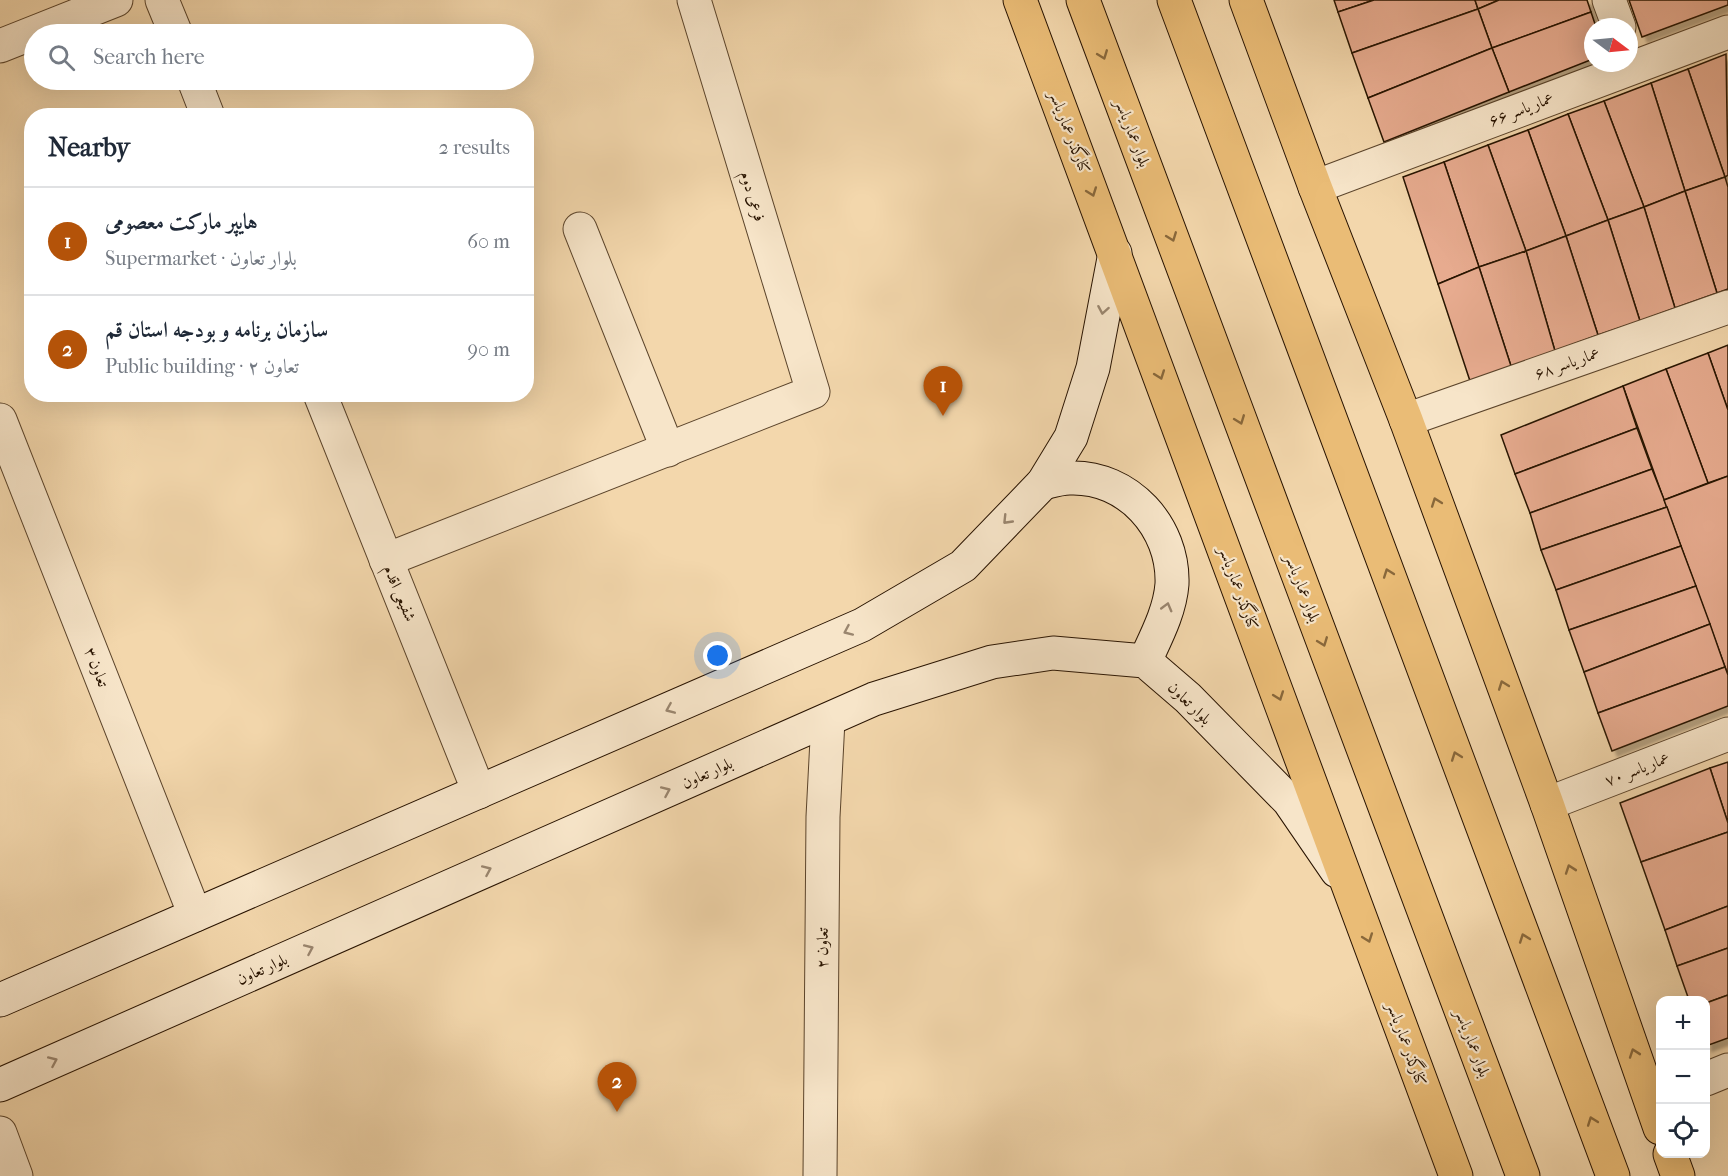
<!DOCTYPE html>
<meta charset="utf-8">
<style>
body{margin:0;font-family:"IM FELL French Canon",Amiri,serif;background:#f6f6f7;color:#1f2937}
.controls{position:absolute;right:18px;bottom:18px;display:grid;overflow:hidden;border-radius:12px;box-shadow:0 6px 24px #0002}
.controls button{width:54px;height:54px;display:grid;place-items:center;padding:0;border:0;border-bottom:2px solid #e0e1e3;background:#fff;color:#1f2937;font:30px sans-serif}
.compass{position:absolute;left:1584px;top:18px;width:54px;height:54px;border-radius:50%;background:#fff;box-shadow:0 6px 24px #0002;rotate:106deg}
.you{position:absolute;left:718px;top:656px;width:21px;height:21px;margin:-15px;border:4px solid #fff;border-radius:50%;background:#1a73e8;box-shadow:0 0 0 9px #1a73e833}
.badge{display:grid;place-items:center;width:39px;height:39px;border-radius:50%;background:#b45309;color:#fff;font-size:20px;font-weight:700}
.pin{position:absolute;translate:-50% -50px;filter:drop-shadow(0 2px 3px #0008)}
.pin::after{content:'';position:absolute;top:32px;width:21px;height:18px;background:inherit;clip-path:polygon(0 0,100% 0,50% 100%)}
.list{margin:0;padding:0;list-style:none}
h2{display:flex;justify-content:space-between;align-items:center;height:78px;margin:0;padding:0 24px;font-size:26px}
h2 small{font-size:20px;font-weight:400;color:#747a83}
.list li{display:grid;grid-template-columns:39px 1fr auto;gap:18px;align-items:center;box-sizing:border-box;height:108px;padding:0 24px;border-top:2px solid #e0e1e3}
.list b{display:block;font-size:22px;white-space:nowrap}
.list p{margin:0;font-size:20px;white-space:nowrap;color:#747a83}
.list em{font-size:20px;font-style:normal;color:#747a83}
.icon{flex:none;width:33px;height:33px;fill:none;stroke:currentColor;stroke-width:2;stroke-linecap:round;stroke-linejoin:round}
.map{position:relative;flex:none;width:1728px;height:1176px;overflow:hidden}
.search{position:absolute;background:#fff;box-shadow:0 6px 24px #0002;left:24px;top:24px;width:510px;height:66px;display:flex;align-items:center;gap:15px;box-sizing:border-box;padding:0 21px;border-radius:33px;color:#747a83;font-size:22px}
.panel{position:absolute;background:#fff;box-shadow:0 6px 24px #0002;left:24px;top:108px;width:510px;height:294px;border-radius:24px}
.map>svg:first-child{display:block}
.building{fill:#e7ab8f;stroke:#281300;stroke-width:1.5;filter:url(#shadow)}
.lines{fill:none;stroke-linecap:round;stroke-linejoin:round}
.street-casing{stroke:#5b442b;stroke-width:35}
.secondary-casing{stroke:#281300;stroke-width:35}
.primary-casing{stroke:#281300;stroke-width:35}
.street{stroke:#f7e5c9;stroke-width:33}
.secondary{stroke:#f7e5c9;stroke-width:33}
.primary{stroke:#eabc76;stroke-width:33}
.oneway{stroke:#89683b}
.oneway2{stroke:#9a866f}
.labels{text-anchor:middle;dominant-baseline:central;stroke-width:4.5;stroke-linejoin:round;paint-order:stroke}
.street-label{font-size:16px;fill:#281300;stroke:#f7e5c9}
</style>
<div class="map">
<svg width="1728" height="1176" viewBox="0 0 1728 1176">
<defs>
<filter id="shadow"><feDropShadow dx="5.5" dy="5.5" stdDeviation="1.5" flood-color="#0004"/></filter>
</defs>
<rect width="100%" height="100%" fill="#f3d7ac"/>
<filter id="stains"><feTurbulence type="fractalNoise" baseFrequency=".00333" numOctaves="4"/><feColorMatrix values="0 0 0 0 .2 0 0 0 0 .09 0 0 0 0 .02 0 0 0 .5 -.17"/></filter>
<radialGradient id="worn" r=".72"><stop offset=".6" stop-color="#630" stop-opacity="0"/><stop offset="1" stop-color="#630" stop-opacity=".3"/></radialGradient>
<!-- building -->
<g class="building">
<path d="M 1334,0 L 1374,0 L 1338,12 Z"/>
<path d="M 1374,0 L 1475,0 L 1478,9 L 1352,53 L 1338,12 Z"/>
<path d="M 1475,0 L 1499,0 L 1478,9 Z"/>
<path d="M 1499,0 L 1587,0 L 1591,12 L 1492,48 L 1478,9 Z"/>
<path d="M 1629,0 L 1728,0 L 1728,5 L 1642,37 Z"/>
<path d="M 1478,9 L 1492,48 L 1368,98 L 1352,53 Z"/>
<path d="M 1591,12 L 1596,27 L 1593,27 L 1593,59 L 1509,92 L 1492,48 Z"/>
<path d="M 1492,48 L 1509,92 L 1384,142 L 1368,98 Z"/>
<path d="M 1726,54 L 1728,175 L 1725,177 L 1688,69 Z"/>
<path d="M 1688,69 L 1725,177 L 1685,191 L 1651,83 Z"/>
<path d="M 1651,83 L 1685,191 L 1644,207 L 1604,101 Z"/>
<path d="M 1604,101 L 1644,207 L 1608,220 L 1568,114 Z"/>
<path d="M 1568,114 L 1608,220 L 1566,236 L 1528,130 Z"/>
<path d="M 1528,130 L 1566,236 L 1526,251 L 1488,145 Z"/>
<path d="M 1488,145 L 1526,251 L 1479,267 L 1444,162 Z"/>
<path d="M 1444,162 L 1479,267 L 1438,284 L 1403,177 Z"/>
<path d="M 1725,177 L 1728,187 L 1728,289 L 1717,293 L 1685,191 Z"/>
<path d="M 1685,191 L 1717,293 L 1675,308 L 1644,207 Z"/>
<path d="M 1644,207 L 1675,308 L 1640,321 L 1608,220 Z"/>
<path d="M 1608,220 L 1640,321 L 1598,335 L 1566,236 Z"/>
<path d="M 1566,236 L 1598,335 L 1555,351 L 1526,251 Z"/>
<path d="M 1526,251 L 1555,351 L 1511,366 L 1479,267 Z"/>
<path d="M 1479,267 L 1511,366 L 1470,381 L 1438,284 Z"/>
<path d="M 1728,345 L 1728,410 L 1708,353 Z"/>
<path d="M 1708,353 L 1728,410 L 1728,476 L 1708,483 L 1666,369 Z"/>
<path d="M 1666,369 L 1708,483 L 1664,500 L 1623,386 Z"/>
<path d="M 1623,386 L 1637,428 L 1515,474 L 1501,435 Z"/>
<path d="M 1637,428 L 1652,469 L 1530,513 L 1515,474 Z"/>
<path d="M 1652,469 L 1667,507 L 1541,550 L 1530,513 Z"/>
<path d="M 1728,476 L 1728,675 L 1664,500 Z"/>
<path d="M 1667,507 L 1681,546 L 1556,590 L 1541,550 Z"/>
<path d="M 1681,546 L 1696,586 L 1569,630 L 1556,590 Z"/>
<path d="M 1696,586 L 1710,624 L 1584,672 L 1569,630 Z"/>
<path d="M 1710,624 L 1725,667 L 1598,713 L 1584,672 Z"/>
<path d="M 1725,667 L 1728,675 L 1728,706 L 1612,751 L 1598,713 Z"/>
<path d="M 1728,762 L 1728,823 L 1710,768 Z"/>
<path d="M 1710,768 L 1728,823 L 1728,832 L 1641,862 L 1620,803 Z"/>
<path d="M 1728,832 L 1728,906 L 1665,930 L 1641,862 Z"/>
<path d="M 1728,906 L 1728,948 L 1677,966 L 1665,930 Z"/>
<path d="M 1728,948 L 1728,995 L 1706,1003 L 1706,1000 L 1689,1000 L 1677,966 Z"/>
<path d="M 1728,995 L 1728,1038 L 1706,1046 L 1706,1003 Z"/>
</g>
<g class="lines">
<defs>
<g id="street">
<path d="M 162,0 L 176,34"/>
<path d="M 1609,0 L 1619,27"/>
<path d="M 0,46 L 116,0"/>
<path d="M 194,80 L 208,116"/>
<path d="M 1315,187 L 1728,32"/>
<path d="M 580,229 L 668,450"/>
<path d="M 320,394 L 479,792"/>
<path d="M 0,420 L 195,915"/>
<path d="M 1406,420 L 1728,307"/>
<path d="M 386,560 L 813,392 L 694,0"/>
<path d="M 1547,804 L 1728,734"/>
<path d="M 1706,1079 L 1728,1070"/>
<path d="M 0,1133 L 16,1176"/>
<path d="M 820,1176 L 823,817 L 828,720"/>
</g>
<g id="secondary">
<path d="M 1043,483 C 1051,481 1061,478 1070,478 C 1128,476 1174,527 1172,584 C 1170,611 1156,637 1145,661"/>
<path d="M 0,1000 L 862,625 L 963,566 L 1043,483 L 1071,437 L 1093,368 L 1115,253"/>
<path d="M 0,1085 L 874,699 L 992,662 L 1053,653 L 1145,661 L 1188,698 L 1289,801 L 1337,871"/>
</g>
<g id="primary">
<path d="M 1020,0 L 1456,1176"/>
<path d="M 1083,0 L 1523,1176"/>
<path d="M 1174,0 L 1613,1176"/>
<path d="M 1246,0 L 1315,187 L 1406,420 L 1547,804 L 1660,1128"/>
<path d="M 1670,1154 L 1678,1176"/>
</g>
</defs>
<!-- street casing -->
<use href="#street" class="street-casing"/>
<!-- secondary casing -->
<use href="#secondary" class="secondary-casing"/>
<!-- primary casing -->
<use href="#primary" class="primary-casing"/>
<!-- street -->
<use href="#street" class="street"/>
<!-- secondary -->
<use href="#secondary" class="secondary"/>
<!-- primary -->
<use href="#primary" class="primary"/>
</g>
<!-- one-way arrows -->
<defs><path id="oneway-chevron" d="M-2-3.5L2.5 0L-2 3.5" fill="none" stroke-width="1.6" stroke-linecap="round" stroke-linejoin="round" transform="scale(1.5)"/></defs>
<g class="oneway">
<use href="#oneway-chevron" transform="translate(1103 55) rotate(69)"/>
<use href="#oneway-chevron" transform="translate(1092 192) rotate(70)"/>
<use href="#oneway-chevron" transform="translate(1172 237) rotate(69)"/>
<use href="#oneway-chevron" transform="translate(1160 375) rotate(70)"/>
<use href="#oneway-chevron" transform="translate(1240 420) rotate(69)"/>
<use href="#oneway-chevron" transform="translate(1436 502) rotate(-110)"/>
<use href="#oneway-chevron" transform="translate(1388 573) rotate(-110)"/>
<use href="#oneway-chevron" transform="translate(1323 642) rotate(69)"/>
<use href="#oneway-chevron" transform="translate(1503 685) rotate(-110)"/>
<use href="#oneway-chevron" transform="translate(1279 696) rotate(70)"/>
<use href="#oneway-chevron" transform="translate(1456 756) rotate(-110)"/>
<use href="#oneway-chevron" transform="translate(1570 869) rotate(-109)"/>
<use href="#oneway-chevron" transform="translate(1368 938) rotate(70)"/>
<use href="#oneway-chevron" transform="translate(1524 938) rotate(-110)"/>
<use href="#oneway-chevron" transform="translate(1634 1053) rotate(-109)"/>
<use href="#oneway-chevron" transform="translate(1592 1121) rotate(-110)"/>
</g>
<g class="oneway2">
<use href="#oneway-chevron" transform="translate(1103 310) rotate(100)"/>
<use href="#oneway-chevron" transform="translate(1007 520) rotate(134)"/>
<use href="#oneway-chevron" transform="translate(1167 607) rotate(-75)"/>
<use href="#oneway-chevron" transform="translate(848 631) rotate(156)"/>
<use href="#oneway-chevron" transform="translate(670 709) rotate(157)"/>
<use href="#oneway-chevron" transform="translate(666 791) rotate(-24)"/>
<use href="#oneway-chevron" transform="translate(487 870) rotate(-24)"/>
<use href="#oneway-chevron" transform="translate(309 949) rotate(-24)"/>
<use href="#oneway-chevron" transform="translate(53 1061) rotate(-24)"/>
</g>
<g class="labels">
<!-- street labels -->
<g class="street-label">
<text transform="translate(1521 109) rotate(-21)">عمار یاسر ۶۶</text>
<text transform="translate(1070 132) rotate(69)">کنارگذر عمار یاسر</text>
<text transform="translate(1133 133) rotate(69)">بلوار عمار یاسر</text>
<text transform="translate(753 196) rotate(73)">فرعی دوم</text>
<text transform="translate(1567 363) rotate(-19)">عمار یاسر ۶۸</text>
<text transform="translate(1239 588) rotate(70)">کنارگذر عمار یاسر</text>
<text transform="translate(1303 588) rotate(69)">بلوار عمار یاسر</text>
<text transform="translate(400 593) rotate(67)">شفیعی اقدم</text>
<text transform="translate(97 667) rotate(69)">تعاون ۳</text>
<text transform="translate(1190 703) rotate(44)">بلوار تعاون</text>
<text transform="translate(1637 769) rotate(-21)">عمار یاسر ۷۰</text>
<text transform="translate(707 773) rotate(-24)">بلوار تعاون</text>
<text transform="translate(822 948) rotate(-89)">تعاون ۲</text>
<text transform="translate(262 969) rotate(-24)">بلوار تعاون</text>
<text transform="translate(1473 1043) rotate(69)">بلوار عمار یاسر</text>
<text transform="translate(1407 1044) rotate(70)">کنارگذر عمار یاسر</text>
</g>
</g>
<rect width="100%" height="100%" filter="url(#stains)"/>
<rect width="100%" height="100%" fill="url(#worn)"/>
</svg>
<div class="controls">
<button>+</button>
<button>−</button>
<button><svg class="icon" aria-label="locate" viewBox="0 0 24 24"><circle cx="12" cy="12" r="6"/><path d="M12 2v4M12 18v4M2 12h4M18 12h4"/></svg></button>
</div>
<svg class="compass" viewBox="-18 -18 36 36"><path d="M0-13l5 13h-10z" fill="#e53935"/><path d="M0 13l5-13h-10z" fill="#747a83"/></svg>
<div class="you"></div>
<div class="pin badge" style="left:943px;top:416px">1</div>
<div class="pin badge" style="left:617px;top:1112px">2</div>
<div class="search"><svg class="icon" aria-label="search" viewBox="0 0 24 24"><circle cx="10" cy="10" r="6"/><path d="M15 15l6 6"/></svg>Search here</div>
<section class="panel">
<h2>Nearby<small>2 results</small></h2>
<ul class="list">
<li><span class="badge">1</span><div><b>هایپر مارکت معصومی</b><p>Supermarket · بلوار تعاون</p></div><em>60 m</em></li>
<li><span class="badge">2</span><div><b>سازمان برنامه و بودجه استان قم</b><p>Public building · تعاون ۲</p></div><em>90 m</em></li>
</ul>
</section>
</div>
